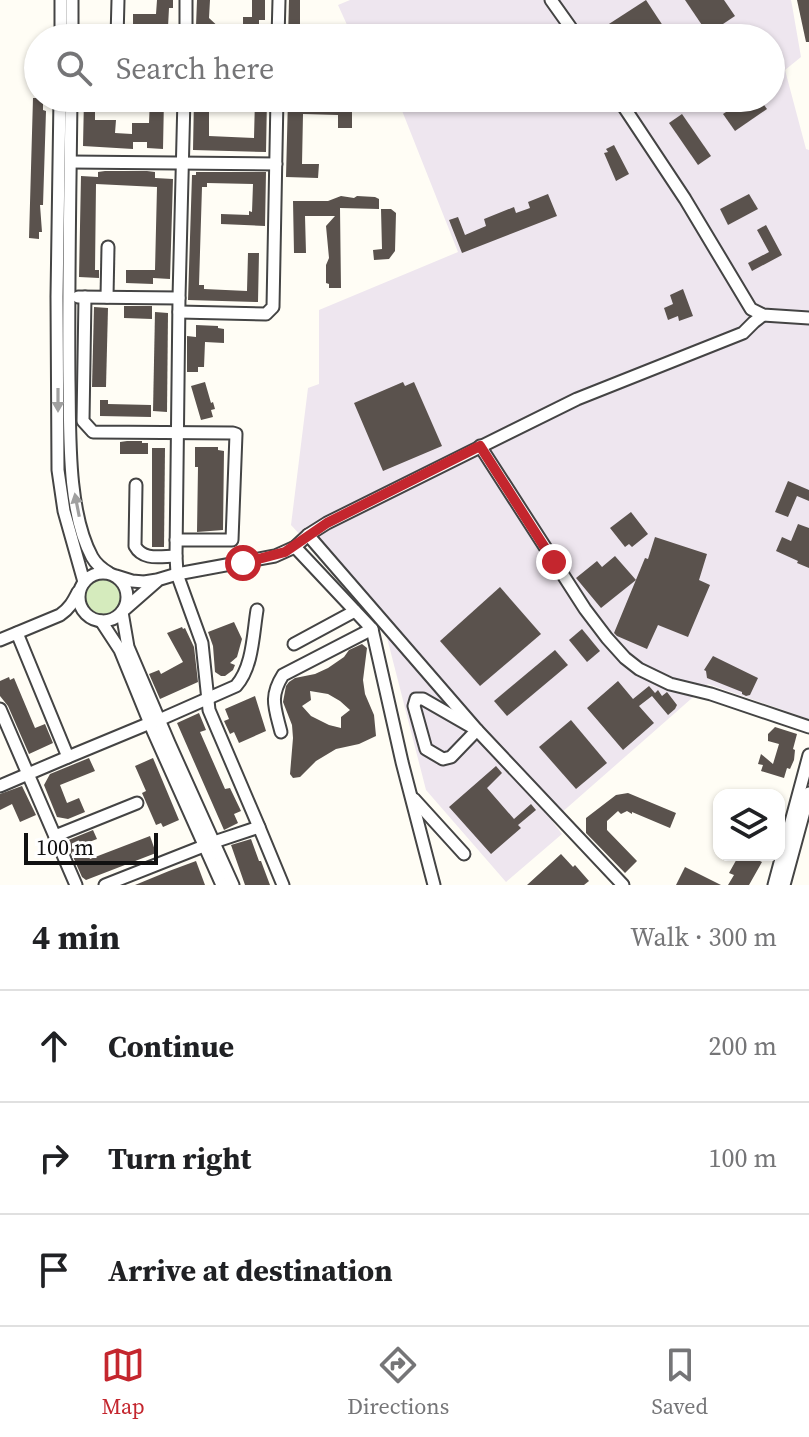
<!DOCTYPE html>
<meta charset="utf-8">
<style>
body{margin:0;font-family:"Source Serif 4",serif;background:#f2f2f2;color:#202124}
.controls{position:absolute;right:24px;bottom:24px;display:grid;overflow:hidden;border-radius:16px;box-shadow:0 2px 6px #0004}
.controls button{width:72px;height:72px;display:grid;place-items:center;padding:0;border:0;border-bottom:2px solid #e0e0e0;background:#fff;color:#202124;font:40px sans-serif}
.scale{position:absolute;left:24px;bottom:20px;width:134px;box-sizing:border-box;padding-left:8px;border:4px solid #111;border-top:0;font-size:22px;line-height:28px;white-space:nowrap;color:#111;-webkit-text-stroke:6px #fff;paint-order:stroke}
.stop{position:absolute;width:24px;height:24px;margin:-18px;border:6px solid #c4262e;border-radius:50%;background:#fff}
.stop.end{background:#c4262e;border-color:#fff;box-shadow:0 2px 8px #0008}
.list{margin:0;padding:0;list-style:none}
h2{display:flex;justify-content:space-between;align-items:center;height:104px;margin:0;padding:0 32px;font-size:34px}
h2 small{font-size:26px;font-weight:400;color:#757577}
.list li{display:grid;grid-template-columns:52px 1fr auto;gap:24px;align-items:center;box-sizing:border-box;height:112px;padding:0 32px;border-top:2px solid #e0e0e0}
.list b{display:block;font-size:30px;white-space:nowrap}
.list em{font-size:26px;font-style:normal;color:#757577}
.icon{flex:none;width:44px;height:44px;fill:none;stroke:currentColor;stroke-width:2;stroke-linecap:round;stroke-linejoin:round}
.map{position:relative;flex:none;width:809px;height:885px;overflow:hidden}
.search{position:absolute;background:#fff;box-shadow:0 2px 6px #0004;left:24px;right:24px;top:24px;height:88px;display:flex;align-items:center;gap:20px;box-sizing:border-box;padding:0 28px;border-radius:44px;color:#757577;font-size:30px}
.sheet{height:440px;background:#fff}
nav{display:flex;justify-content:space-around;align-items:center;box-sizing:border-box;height:112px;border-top:2px solid #e0e0e0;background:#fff;font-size:22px;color:#757577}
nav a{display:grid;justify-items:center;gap:4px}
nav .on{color:#c4262e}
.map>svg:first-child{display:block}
.industrial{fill:#eee6ef}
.green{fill:#d5ebbd}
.building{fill:#5a524d;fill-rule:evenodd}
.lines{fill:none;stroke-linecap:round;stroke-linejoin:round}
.minor-casing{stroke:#444;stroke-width:15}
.minor{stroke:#fff;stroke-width:11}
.oneway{fill:#a0a0a0}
.route{stroke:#c4262e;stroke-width:10}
</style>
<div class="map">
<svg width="809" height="885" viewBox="0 0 809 885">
<rect width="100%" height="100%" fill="#fffdf5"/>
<!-- industrial -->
<path class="industrial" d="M 350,0 L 791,0 L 792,5 L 801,57 L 785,70 L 806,149 L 809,150 L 809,719 L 708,684 L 552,821 L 562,834 L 506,882 L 426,790 L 384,626 L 291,525 L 308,388 L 319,384 L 319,310 L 458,252 L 397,98 L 771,98 L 771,38 L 353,38 L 338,5 Z"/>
<!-- green -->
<circle class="green" cx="103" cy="597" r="19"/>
<!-- building -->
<g class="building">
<path d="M 157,0 L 173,0 L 173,8 L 169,8 L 168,27 L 163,27 L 163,35 L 137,35 L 137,28 L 133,28 L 133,14 L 156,14 Z"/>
<path d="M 197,0 L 210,0 L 209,18 L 223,31 L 223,38 L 210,38 L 210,36 L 196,26 Z"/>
<path d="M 252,0 L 265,0 L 265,20 L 259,20 L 259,29 L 243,29 L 243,17 L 252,17 Z"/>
<path d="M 289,0 L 300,0 L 300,38 L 288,38 Z"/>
<path d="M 646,0 L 671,38 L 598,38 L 595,33 Z"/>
<path d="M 685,0 L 724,0 L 735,16 L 708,34 Z"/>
<path d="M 797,0 L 809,0 L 809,42 L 806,42 Z"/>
<path d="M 33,98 L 43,98 L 43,110 L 46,111 L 43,205 L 40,205 L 42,232 L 39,232 L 39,239 L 29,238 Z"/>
<path d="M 84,98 L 95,98 L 95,120 L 116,120 L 115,133 L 132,134 L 132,123 L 149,123 L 150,98 L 164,98 L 163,149 L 147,148 L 147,142 L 133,142 L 133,149 L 83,146 Z"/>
<path d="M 194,98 L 205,98 L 205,110 L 209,110 L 209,136 L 254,138 L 255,98 L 267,98 L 266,152 L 193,150 Z"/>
<path d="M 288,98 L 352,99 L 352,128 L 338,128 L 338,115 L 303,114 L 302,164 L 319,164 L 318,178 L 286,177 Z"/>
<path d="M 747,98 L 759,98 L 767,109 L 735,131 L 723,114 Z"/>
<path d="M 682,114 L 711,156 L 698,165 L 669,123 Z"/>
<path d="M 614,145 L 629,174 L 616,181 L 604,153 L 608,152 L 606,149 Z"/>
<path d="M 105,171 L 147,171 L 155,172 L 155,178 L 173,179 L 170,279 L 153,278 L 153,284 L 126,283 L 126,270 L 155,270 L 157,187 L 96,184 L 95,270 L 99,270 L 99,278 L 79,277 L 81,176 L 98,177 L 98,172 Z"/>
<path d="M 196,172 L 266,172 L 265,226 L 221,224 L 221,214 L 249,215 L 249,211 L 252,212 L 253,184 L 207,183 L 207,187 L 202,187 L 199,285 L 204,285 L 204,289 L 247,291 L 248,253 L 259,253 L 258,302 L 188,300 L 192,175 L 196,175 Z"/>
<path d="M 548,194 L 557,216 L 462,253 L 449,220 L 458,217 L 465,235 L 486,226 L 484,219 L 514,207 L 516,213 L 530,208 L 528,202 Z"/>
<path d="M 749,194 L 758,209 L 728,225 L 720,209 Z"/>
<path d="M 341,196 L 354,198 L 357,196 L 375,197 L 379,199 L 379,209 L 340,208 L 341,288 L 329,288 L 329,284 L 326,283 L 326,265 L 329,258 L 326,226 L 335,216 L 305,216 L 306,253 L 294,253 L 293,201 L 328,201 Z"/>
<path d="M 381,209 L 391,209 L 396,213 L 395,251 L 389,259 L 374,260 L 373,250 L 382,249 Z"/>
<path d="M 766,225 L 782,255 L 752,271 L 748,263 L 769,252 L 757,230 Z"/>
<path d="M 683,289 L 693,316 L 679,321 L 678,316 L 668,320 L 664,308 L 673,304 L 670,295 Z"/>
<path d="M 124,306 L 152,306 L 152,319 L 124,318 Z"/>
<path d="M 94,307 L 108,308 L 106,387 L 92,387 Z"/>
<path d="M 155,312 L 168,313 L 167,412 L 153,411 Z"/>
<path d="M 196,325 L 218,326 L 218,328 L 224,329 L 224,343 L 205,342 L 204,367 L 198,367 L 198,372 L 187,372 L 187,336 L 196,337 Z"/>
<path d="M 205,382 L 211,403 L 213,402 L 215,409 L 211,410 L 213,417 L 201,420 L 191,386 Z"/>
<path d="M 403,382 L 405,386 L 414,382 L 442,446 L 383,471 L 354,403 Z"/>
<path d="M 100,400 L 108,400 L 108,404 L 151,405 L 151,417 L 100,416 Z"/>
<path d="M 127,441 L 142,441 L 142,443 L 148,443 L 148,454 L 120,454 L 120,442 Z"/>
<path d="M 195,447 L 218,447 L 218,450 L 224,451 L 223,530 L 197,532 L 198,467 L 195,467 Z"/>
<path d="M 152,448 L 165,448 L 164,547 L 152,547 Z"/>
<path d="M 788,481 L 809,490 L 809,501 L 797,496 L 788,517 L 775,512 Z"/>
<path d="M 631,512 L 648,534 L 632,547 L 629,544 L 625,547 L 610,528 Z"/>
<path d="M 798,524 L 809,528 L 809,568 L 797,563 L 798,561 L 776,551 L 782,537 L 791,541 Z"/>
<path d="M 655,537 L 707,554 L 699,580 L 710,585 L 688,637 L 658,625 L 647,649 L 617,636 L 614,633 L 645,558 L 648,559 Z"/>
<path d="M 615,556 L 636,580 L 601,608 L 576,578 L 597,561 L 602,567 Z"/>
<path d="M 500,587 L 541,634 L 480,686 L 440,641 Z"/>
<path d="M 234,622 L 242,639 L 237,657 L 230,663 L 235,665 L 233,670 L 225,676 L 221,676 L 215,672 L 213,646 L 208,632 Z"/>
<path d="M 182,627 L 183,629 L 185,628 L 194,647 L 198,682 L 160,699 L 149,674 L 159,670 L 161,674 L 183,662 L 167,633 Z"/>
<path d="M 582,629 L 600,651 L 587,662 L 569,640 Z"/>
<path d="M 362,644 L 367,648 L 363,680 L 365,694 L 374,715 L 376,736 L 359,744 L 336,749 L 316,761 L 300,777 L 293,778 L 290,774 L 293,738 L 292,725 L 283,702 L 286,686 L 289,682 L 295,678 L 315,674 L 328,668 L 344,657 L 349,650 ZM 310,691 L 328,694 L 340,701 L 350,710 L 341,717 L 341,728 L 329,725 L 311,716 L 302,706 L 311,700 Z"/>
<path d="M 555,650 L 568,665 L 507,716 L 494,701 Z"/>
<path d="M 713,656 L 758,678 L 750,695 L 746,696 L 742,694 L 742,692 L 707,678 L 706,671 L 704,670 Z"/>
<path d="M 9,677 L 10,680 L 14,678 L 35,728 L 45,724 L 53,743 L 29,754 L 8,706 L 0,696 L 0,681 Z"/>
<path d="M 618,681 L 633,699 L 649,686 L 655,693 L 658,690 L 662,696 L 667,692 L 677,705 L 675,709 L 668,715 L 652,696 L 639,706 L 654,723 L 623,750 L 587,708 Z"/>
<path d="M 255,696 L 266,731 L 239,743 L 234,732 L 230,734 L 224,721 L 229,719 L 225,709 Z"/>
<path d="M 199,713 L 206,730 L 200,732 L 225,789 L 230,788 L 241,811 L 234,814 L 238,823 L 224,830 L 177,723 Z"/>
<path d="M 571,720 L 607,763 L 576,789 L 539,747 Z"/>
<path d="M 775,727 L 797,734 L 793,749 L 795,750 L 794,760 L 790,769 L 787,768 L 784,778 L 761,771 L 763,765 L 758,764 L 761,754 L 773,764 L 779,744 L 768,741 L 768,734 Z"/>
<path d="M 89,758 L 95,771 L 60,785 L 67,803 L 79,798 L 85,812 L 68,819 L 57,817 L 44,785 L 50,774 Z"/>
<path d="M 153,758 L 179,820 L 163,827 L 161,823 L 156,825 L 142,793 L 146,791 L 135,766 Z"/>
<path d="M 496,766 L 502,773 L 487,788 L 514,819 L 531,804 L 536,810 L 518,825 L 521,828 L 491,854 L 449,807 Z"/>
<path d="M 22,786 L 36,815 L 20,822 L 12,804 L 0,810 L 0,794 Z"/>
<path d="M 628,793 L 676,813 L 670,828 L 632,812 L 632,814 L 627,811 L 621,814 L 618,811 L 607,821 L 607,830 L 637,861 L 625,873 L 586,833 L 586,818 L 616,795 Z"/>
<path d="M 93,830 L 97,839 L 84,844 L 90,859 L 150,836 L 156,853 L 86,880 L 82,877 L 66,841 Z"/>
<path d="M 251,839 L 259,861 L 261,861 L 270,885 L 245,885 L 231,845 Z"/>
<path d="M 561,854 L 573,867 L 575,865 L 589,881 L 584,885 L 527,885 Z"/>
<path d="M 739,855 L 748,855 L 762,862 L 749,885 L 728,885 L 734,875 L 729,873 Z"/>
<path d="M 196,861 L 205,885 L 135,885 L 169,871 Z"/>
<path d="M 685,867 L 721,885 L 676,885 Z"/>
</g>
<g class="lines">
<defs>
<g id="minor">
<path d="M 551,0 L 578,38"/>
<path d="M 61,38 L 61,0"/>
<path d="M 72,38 L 72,0"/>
<path d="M 117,38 L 118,0"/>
<path d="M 186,38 L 186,0"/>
<path d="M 278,38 L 279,0"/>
<path d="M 60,98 L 57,297 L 58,470 L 64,511 L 84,582"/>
<path d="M 71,98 C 70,192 68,287 69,381 C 70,432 67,511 92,557 C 96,564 102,569 109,573"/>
<path d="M 618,98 L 685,199 L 751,309 L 763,315 L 809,318"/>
<path d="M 71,162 L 276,164"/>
<path d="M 78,297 L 179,298"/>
<path d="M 85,297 L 83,421 L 93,432 L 233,433 L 236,434 L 232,540 L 176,540"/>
<path d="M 107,297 L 108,247"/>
<path d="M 179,312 L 266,314 L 273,307 L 277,98"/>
<path d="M 480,446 L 585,609 L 607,638 L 625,658 L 639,669 L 670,684 L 711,694 L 809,727"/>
<path d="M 136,485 L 135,546 C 143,561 161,556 176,556"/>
<path d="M 308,535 L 477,730 L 623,885"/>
<path d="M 295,547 L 372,629 L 402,762 L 434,885"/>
<circle cx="103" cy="597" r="24"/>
<path d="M 116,576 L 132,581 L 144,582 L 157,580 L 177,574 L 275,556 L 295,547 L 308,535 L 327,523 L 577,399 L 743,333 L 754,322 L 763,315"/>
<path d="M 125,609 L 157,581"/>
<path d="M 122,612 L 128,647 L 169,743 L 233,885"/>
<path d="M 101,621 L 120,650 L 153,731 L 222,885"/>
<path d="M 17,633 L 68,757 L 28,774 L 76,885"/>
<path d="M 0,640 L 60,615 C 69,609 73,602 78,592"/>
<path d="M 294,644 L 355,611"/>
<path d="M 416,699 L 423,699 L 477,730 L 451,757 L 443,759 L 426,749 L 414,706 Z"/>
<path d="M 0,709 L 28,774 L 0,786"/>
<path d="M 159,720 L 236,686 C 253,667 253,634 257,610"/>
<path d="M 281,732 C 275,708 269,697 283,675 L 372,629"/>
<path d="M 68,757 L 150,723"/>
<path d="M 414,799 L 464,854"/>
<path d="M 259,827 L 283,885"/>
<path d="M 55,836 L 137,803"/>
<path d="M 105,885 L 214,842 L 259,827 L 209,710 L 202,643 L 177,574 L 176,556 L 179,298 L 184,98"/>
<path d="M 774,885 L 809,755"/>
<path d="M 784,885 L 809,793"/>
</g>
</defs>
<!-- minor casing -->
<use href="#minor" class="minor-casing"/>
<!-- minor -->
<use href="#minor" class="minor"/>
</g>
<!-- one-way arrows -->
<defs><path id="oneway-solid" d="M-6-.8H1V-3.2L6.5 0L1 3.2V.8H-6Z" transform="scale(2)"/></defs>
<g class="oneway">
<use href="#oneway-solid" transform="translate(58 400) rotate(90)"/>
<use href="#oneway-solid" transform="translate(77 505) rotate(-101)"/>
</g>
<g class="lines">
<!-- route -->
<path class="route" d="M 243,563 L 285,552 L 327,523 L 480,446 L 554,562"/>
</g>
</svg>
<div class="controls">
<button><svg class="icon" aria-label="layers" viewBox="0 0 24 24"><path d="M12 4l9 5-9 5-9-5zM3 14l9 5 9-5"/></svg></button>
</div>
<div class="scale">100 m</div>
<div class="stop" style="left:243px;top:563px"></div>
<div class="stop end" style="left:554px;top:562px"></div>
<div class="search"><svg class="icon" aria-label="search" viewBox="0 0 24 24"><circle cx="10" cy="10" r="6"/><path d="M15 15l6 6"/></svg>Search here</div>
</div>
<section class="sheet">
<h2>4 min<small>Walk · 300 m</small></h2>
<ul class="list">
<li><svg class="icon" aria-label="ahead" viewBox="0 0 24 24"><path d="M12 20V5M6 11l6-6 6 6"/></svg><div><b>Continue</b></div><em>200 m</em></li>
<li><svg class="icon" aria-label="right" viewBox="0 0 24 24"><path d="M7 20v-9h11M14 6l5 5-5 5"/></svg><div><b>Turn right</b></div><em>100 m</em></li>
<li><svg class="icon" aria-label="arrive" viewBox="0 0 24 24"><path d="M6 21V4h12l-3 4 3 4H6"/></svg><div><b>Arrive at destination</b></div></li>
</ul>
</section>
<nav>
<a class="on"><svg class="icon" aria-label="map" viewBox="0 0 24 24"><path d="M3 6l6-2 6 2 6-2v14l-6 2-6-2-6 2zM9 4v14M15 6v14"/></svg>Map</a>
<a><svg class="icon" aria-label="directions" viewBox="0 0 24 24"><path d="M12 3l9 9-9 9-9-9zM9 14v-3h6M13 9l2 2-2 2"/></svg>Directions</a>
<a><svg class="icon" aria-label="saved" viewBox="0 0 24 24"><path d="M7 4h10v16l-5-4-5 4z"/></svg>Saved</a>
</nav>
